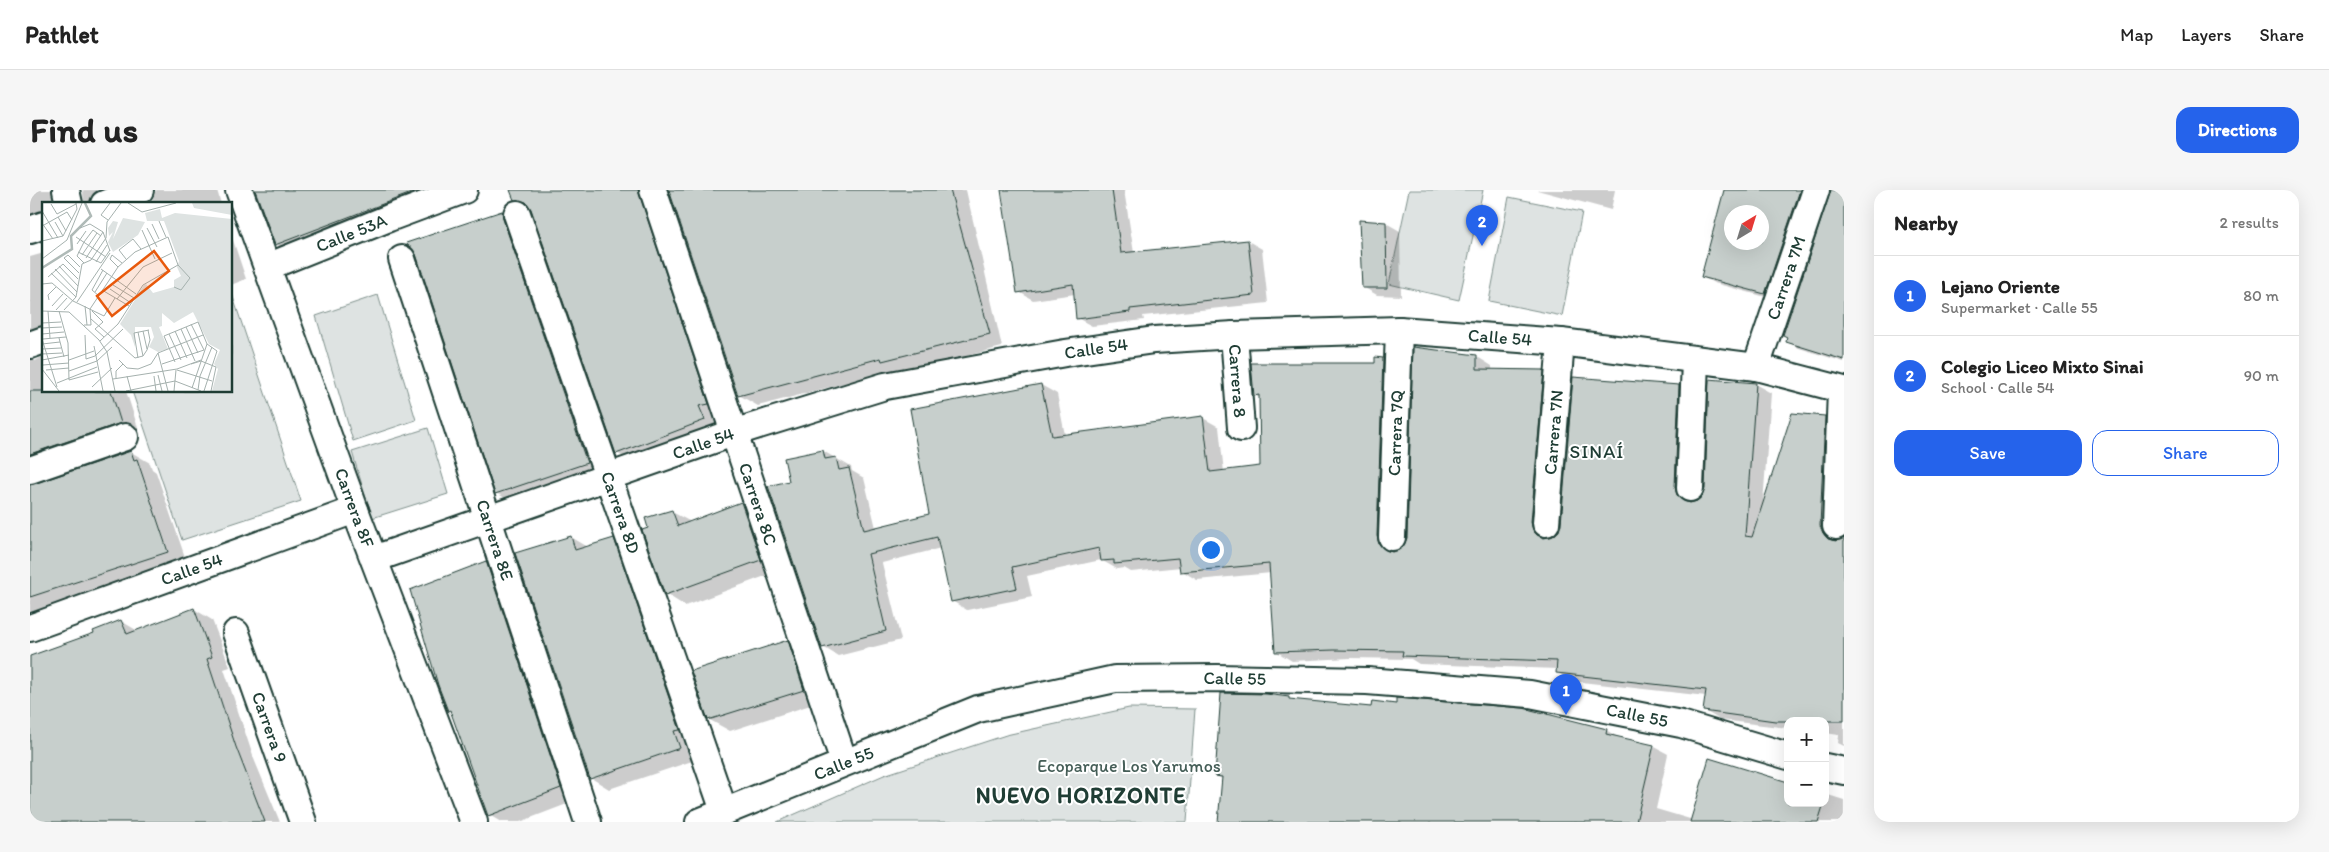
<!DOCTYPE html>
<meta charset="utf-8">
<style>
body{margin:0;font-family:Itim,sans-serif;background:#f6f6f6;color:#222}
.controls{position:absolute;right:15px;bottom:15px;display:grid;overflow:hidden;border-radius:10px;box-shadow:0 5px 20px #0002}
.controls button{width:45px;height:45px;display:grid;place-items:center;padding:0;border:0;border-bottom:1px solid #e0e0e0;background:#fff;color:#222;font:25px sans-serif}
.compass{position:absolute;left:1694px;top:15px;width:45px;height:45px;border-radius:50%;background:#fff;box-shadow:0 5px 20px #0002;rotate:38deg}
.you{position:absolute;left:1180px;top:359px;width:18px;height:18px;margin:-12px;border:4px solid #fff;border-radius:50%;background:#1a73e8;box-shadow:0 0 0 8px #1a73e833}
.badge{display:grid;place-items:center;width:32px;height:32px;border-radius:50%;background:#2563eb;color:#fff;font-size:16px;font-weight:700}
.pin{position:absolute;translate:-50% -41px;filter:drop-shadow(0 1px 2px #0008)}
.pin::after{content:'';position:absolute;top:26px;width:18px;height:15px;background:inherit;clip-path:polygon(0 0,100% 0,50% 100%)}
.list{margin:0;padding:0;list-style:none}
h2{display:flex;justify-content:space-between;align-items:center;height:65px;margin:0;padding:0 20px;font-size:21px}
h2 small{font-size:16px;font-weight:400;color:#767676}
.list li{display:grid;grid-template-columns:32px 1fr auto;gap:15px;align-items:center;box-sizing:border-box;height:80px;padding:0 20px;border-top:1px solid #e0e0e0}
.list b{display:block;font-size:19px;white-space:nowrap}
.list p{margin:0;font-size:16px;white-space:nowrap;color:#767676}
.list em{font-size:16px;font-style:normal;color:#767676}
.actions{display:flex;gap:10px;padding:15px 20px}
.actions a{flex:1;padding:11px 0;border:1px solid #2563eb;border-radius:15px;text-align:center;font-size:18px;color:#2563eb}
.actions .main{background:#2563eb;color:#fff}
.map{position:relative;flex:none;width:1814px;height:632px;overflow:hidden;border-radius:15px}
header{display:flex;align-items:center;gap:30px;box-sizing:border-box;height:70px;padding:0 25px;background:#fff;border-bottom:1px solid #e0e0e0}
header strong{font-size:24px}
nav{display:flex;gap:28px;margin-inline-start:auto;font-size:18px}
.intro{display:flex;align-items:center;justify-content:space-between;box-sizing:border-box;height:120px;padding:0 30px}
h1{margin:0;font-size:35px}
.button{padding:12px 22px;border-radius:15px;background:#2563eb;color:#fff;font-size:18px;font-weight:700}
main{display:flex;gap:30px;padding:0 30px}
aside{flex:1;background:#fff;border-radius:15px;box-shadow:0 5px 20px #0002}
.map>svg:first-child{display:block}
.green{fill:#dee3e2;stroke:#7e908b}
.shadow{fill:#0003;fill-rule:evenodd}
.building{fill:#c7cfcc;stroke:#1f3d34;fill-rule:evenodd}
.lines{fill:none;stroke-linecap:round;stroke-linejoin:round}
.street-casing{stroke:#1f3d34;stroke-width:30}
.street{stroke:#fff;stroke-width:26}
.labels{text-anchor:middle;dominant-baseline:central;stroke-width:4;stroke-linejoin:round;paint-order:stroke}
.street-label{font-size:18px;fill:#1f3d34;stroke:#fff}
.park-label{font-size:18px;fill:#455e57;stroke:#fff}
.neighbourhood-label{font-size:19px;letter-spacing:1px;fill:#1f3d34;stroke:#fff}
.district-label{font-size:22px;font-weight:bold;letter-spacing:1px;fill:#1f3d34;stroke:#fff}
.inset-river{fill:none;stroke:#afbab7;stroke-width:2.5}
.inset-road{fill:none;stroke:#a5b1ae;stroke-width:1}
.view{fill:#e8590c;fill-opacity:0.15;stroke:#e8590c;stroke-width:2.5}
.inset-edge{fill:none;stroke:#1f3d34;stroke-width:2.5}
</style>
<header>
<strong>Pathlet</strong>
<nav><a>Map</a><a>Layers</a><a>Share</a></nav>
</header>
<div class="intro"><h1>Find us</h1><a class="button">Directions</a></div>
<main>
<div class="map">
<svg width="1814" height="632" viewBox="0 0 1814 632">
<rect width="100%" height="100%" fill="#fff"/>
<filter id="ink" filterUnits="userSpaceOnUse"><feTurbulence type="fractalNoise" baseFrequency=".02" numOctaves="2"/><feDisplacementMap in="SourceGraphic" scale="10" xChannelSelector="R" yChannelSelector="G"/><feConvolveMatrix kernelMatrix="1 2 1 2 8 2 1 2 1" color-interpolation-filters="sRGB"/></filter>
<g filter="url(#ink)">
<!-- green -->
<g class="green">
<path d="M 1379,0 L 1453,0 L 1429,110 L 1359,94 Z"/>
<path d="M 1479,7 L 1552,22 L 1532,126 L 1459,111 Z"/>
<path d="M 201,101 L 271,311 L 152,350 L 102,201 L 201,201 Z"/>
<path d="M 348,105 L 386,230 L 323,251 L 286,126 Z"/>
<path d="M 398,238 L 418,304 L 342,328 L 322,262 Z"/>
<path d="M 1099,518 L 1165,519 L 1157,632 L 747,632 L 854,585 L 976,545 Z"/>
</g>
<!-- shadow -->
<g class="shadow">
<path d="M 0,0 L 45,0 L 41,14 L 14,14 L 14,24 L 0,28 Z"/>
<path d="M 53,0 L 117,0 L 85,14 L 54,14 Z"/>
<path d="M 126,0 L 187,0 L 191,14 L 115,14 L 122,11 Z"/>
<path d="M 226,0 L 437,0 L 265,65 L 246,54 Z"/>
<path d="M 482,0 L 633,0 L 693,241 L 606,274 L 587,263 L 502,19 L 485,9 Z"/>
<path d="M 640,0 L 936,0 L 972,157 L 873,182 L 868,179 L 728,216 L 709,205 Z"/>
<path d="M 973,0 L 1094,0 L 1104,63 L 1218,51 L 1232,59 L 1238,113 L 1113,126 L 1114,130 L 1062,136 L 1047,128 L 1045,104 L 1003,110 L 989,102 Z"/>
<path d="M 1507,0 L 1585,0 L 1581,20 Z"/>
<path d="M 1695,0 L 1784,0 L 1747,110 L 1684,93 L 1672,87 ZM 1702,22 L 1732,22 L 1732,52 L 1702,52 Z"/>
<path d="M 1802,0 L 1814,0 L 1814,172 L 1769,158 L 1757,152 Z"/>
<path d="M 472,22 L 491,33 L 576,284 L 486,314 L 466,303 L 387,64 L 378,53 Z"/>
<path d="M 1330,31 L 1356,33 L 1370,41 L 1371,106 L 1347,105 L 1333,97 Z"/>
<path d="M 201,44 L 216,89 L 201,95 Z"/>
<path d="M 14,63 L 14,154 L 4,164 L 5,171 L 14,166 L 14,201 L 96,201 L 110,244 L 15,276 L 4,289 L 5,295 L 101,262 L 120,273 L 122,279 L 126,282 L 157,373 L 0,424 L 0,67 Z"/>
<path d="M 1446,166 L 1462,176 L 1462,181 L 1513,181 L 1529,190 L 1516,341 L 1518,348 L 1523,347 L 1530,342 L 1649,196 L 1664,205 L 1660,307 L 1662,314 L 1673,307 L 1725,194 L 1741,203 L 1733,314 L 1795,227 L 1810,236 L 1806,345 L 1808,352 L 1814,350 L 1814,556 L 1808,553 L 1809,545 L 1795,543 L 1795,531 L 1758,531 L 1758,538 L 1690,530 L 1675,521 L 1676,506 L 1542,491 L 1527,482 L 1527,479 L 1389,474 L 1381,469 L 1320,468 L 1262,471 L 1247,462 L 1241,383 L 1167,390 L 1152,381 L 1151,377 L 1101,382 L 1094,378 L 1087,379 L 1071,370 L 997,386 L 1002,407 L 937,420 L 922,411 L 911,358 L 852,373 L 871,450 L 808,466 L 793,457 L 760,292 L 793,261 L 821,277 L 822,281 L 834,288 L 846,338 L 900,325 L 1011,195 L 1027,204 L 1035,245 L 1173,228 L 1189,237 L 1194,282 L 1231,277 L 1230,208 L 1225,205 L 1346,174 L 1353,169 L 1368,178 L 1362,356 L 1364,363 L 1370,361 L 1376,355 Z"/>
<path d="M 711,314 L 730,325 L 749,381 L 655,416 L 636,404 L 620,339 L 642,322 L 661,332 Z"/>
<path d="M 541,347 L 558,357 L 583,350 L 602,360 L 668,569 L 579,599 L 561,588 Z"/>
<path d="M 456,373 L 475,384 L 550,609 L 490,632 L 471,632 L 459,625 L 422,522 L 419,520 Z"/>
<path d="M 164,419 L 182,430 L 200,477 L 194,479 L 224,569 L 250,632 L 7,632 L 0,614 L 0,467 L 65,444 L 91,431 L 108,441 Z"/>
<path d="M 757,452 L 777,463 L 793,511 L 700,541 L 680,530 L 663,482 Z"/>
<path d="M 1258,508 L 1262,511 L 1576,540 L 1591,549 L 1623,556 L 1638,564 L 1626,619 L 1660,629 L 1663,626 L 1758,613 L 1795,613 L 1795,604 L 1814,610 L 1814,632 L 1189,632 L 1193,589 L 1186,586 Z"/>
</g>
<!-- building -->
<g class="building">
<path d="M 225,0 L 383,0 L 384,2 L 245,55 Z"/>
<path d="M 480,0 L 608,0 L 679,214 L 669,216 L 675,230 L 586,264 L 501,19 L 496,12 L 484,10 Z"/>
<path d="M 639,0 L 920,0 L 960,144 L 852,171 L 851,168 L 708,206 Z"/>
<path d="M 971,0 L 1082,0 L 1091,63 L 1218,50 L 1224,105 L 1100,119 L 1100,122 L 1046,129 L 1043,94 L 987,103 Z"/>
<path d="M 1694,0 L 1770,0 L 1735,104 L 1671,87 ZM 1702,22 L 1732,22 L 1732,52 L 1702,52 Z"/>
<path d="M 1801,0 L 1814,0 L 1814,170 L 1756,152 L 1757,147 L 1753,145 Z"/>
<path d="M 472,21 L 473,29 L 557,273 L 465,304 L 386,64 L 376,53 Z"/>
<path d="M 1329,30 L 1356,32 L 1357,98 L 1332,98 Z"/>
<path d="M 1383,157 L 1447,165 L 1447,179 L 1514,180 L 1501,332 L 1503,340 L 1507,345 L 1514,348 L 1523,346 L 1529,341 L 1531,334 L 1543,187 L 1649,195 L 1645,297 L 1647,305 L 1652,310 L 1660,313 L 1667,311 L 1672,306 L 1675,299 L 1679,189 L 1726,193 L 1715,346 L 1722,347 L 1762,223 L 1795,226 L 1790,336 L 1793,343 L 1798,349 L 1806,351 L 1814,348 L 1814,531 L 1745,531 L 1673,521 L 1676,500 L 1526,483 L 1527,471 L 1372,466 L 1373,461 L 1304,460 L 1245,462 L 1239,374 L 1150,382 L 1148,368 L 1084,374 L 1084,370 L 1071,371 L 1069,358 L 982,377 L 987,398 L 921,412 L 907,347 L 838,364 L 856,441 L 792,458 L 738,296 L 759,291 L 754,268 L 793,260 L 795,269 L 806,267 L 809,280 L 819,278 L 834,340 L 899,324 L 880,219 L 1011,194 L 1022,246 L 1173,226 L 1180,282 L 1230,276 L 1229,205 L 1224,206 L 1221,173 L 1345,173 L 1345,167 L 1353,168 L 1347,346 L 1349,354 L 1354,359 L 1362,362 L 1369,360 L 1374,355 L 1377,348 Z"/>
<path d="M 0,201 L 81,201 L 91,233 L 0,264 Z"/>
<path d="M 101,261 L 104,270 L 107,269 L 138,362 L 0,407 L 0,295 Z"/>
<path d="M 711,312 L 731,370 L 635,405 L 612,340 L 618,338 L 615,328 L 642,320 L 648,336 Z"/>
<path d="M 541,346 L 545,360 L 584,348 L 650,540 L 644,541 L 650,558 L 560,589 L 485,363 Z"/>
<path d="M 456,371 L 531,598 L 458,626 L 420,520 L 418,521 L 408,495 L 380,400 Z"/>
<path d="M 164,418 L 182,467 L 177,469 L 206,557 L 235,632 L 5,632 L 0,620 L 0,466 L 64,443 L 63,441 L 91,430 L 97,444 Z"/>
<path d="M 758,450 L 774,500 L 678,530 L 661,481 Z"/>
<path d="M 1191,503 L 1236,504 L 1259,507 L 1259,509 L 1341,517 L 1342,511 L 1366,514 L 1366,508 L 1493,518 L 1577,539 L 1576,544 L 1624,555 L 1606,632 L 1188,632 L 1192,587 L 1185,586 Z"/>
<path d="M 1679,568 L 1758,592 L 1758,613 L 1794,613 L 1788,632 L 1660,632 Z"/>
</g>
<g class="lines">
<defs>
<g id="street">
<path d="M 36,0 L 39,14"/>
<path id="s1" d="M 209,0 L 325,320 L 444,632"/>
<path id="s2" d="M 623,0 L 814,572"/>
<path d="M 74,14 L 110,0"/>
<path id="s3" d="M 487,24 L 694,621"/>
<path d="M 0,40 L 14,35"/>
<path id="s4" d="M 372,69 L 558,632"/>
<path id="s5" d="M 237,77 L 359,28 L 434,0"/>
<path id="s6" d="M 1204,145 L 1211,238"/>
<path d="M 0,155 L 14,150"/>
<path id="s7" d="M 1726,177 L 1786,0"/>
<path d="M 0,280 L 95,247"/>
<path d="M 1660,298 L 1665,171"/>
<path id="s8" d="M 1516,333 L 1531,152"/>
<path d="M 1806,336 L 1811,200"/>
<path id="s9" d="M 1362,347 L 1369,140"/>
<path id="s10" d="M 344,369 L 706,242 L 855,196 L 1035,163 L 1124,150 L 1204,145 L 1369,140 L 1531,152 L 1726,177 L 1814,200"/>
<path id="s11" d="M 0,438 L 325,320"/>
<path id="s12" d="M 206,443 L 273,632"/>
<path d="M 1795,577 L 1814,581"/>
<path id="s13" d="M 669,632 L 948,519 L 1085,489 L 1187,488 L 1337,491 L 1500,504 L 1651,534 L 1758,566"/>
</g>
</defs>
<!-- street casing -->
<use href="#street" class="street-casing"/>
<!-- street -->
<use href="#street" class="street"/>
</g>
</g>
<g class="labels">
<!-- street labels -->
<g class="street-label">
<text stroke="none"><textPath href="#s5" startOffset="91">Calle 53A</textPath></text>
<text stroke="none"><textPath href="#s7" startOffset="94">Carrera 7M</textPath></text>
<text stroke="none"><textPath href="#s10" startOffset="1159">Calle 54</textPath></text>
<text stroke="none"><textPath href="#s10" startOffset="754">Calle 54</textPath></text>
<text stroke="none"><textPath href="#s6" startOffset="46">Carrera 8</textPath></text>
<text stroke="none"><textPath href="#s8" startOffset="91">Carrera 7N</textPath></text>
<text stroke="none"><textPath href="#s9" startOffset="104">Carrera 7Q</textPath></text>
<text stroke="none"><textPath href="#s10" startOffset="349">Calle 54</textPath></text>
<text stroke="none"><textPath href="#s2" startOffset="331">Carrera 8C</textPath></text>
<text stroke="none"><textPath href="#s1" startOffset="338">Carrera 8F</textPath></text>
<text stroke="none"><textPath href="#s3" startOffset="316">Carrera 8D</textPath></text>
<text stroke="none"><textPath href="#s4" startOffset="296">Carrera 8E</textPath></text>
<text stroke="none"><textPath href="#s11" startOffset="172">Calle 54</textPath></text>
<text stroke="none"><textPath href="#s13" startOffset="561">Calle 55</textPath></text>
<text stroke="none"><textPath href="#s13" startOffset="966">Calle 55</textPath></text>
<text stroke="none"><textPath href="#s12" startOffset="100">Carrera 9</textPath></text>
<text stroke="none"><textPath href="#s13" startOffset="156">Calle 55</textPath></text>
</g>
<!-- park labels -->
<g class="park-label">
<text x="1099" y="576">Ecoparque Los Yarumos</text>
</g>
<!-- neighbourhood labels -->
<g class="neighbourhood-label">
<text x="1567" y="261">SINAÍ</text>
</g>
<!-- district labels -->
<g class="district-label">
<text x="1051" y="605">NUEVO HORIZONTE</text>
</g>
</g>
<!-- overview -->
<g transform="translate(12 12)">
<rect width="190" height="190" fill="#fff"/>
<path d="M 150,1 L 190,1 L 190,13 L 152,6 ZM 118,7 L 120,16 L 133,11 L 190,17 L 190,189 L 170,189 L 176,167 L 172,162 L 178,148 L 167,142 L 151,110 L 132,121 L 120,111 L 120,124 L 117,125 L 126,147 L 116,150 L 107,145 L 112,135 L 109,125 L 93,125 L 93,145 L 89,133 L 78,122 L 102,83 L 104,82 L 111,91 L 132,85 L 132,78 L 139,74 L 135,65 L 137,59 L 122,19 L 105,19 L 103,11 ZM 81,16 L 103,20 L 96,33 L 71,50 L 66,40 L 71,30 L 67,34 L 66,26 L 71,19 L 76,20 L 71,37 Z" fill="#dee3e2"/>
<path class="inset-river" d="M 0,66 L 30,47 L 29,34 L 49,14 L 43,1"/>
<path class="inset-road" d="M 86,1 L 100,10 L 134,1M 9,2 L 15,12 L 34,2M 0,9 L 16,36M 16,15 L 24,29M 66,18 L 59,13 L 68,1M 117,19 L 124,35M 13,20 L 21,34M 0,21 L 11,37M 110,22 L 117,37M 2,23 L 25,10 L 30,18M 38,26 L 48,22 L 61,30M 105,26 L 115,45M 100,28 L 113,57M 61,30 L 68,49M 21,34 L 35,7 L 34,1M 34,35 L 64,55M 0,39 L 21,34M 35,42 L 44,29M 36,50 L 59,61 L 68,48M 40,53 L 55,31M 44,56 L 61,30M 0,57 L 25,38 L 40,1M 84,57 L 77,48 L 91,37 L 99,47M 54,60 L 65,43M 42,61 L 35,54 L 42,40 L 51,28 L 59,34M 17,64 L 36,84M 76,65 L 68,57 L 70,53 L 80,61M 13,67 L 35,90M 59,67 L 94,92M 9,71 L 34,95M 37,71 L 22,56 L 26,53 L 38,65M 6,75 L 21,62 L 36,77M 0,82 L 10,81 L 31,99 L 62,114 L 73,96M 71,83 L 92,96M 68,87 L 89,101M 60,88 L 87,104M 53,90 L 65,71M 57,94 L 50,88 L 61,68M 75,97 L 101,65 L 130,51M 7,98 L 6,93 L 14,85M 35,100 L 68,51M 10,104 L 21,92M 43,104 L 45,123M 14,108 L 25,96M 22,108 L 34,95 L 40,62 L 49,58 L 64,36 L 65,20 L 79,1M 0,109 L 27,110 L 57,138 L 65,150 L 73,189M 6,109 L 8,136M 17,109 L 26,141 L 27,178 L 56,170M 50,109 L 61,120 L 53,127 L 62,135M 49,117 L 93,156 L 101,154 L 105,148 L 108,138 L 106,128M 0,121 L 19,120M 42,123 L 49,123 L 48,107 L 76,65 L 93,50 L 126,35 L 136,63 L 148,76 L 139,88 L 132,85M 144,125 L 156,151M 0,126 L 20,125M 139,127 L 153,159M 101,129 L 105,147M 133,129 L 145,156M 96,130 L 101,154M 0,132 L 22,130M 127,132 L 139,158M 43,133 L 44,157M 17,136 L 22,155M 0,137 L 15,185M 1,137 L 24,135M 58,139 L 76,122 L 101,83 L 136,63M 0,142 L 18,140M 52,144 L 61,189M 0,147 L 19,146M 116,151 L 161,133M 116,151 L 126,189M 0,152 L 20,151M 96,156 L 92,131 L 107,128M 44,157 L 53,154 L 81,127M 0,158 L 27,153M 27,158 L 52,149M 77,158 L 85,166 L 96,167 L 109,162 L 116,151M 133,160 L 122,134 L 156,120 L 165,142 L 150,186M 120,162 L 162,148 L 149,122M 149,162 L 159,159 L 174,165 L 169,189M 1,163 L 27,161M 0,167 L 17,189M 4,168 L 27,166M 135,168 L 170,179M 27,169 L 55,159 L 70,145M 116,173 L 120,189M 85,174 L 89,189M 112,174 L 114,189M 74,176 L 74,169 L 81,162M 71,177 L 135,167 L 159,158M 15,181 L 55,165M 50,185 L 70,166M 156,188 L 158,174 L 170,145M 84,189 L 133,179 L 159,189M 132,189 L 134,168M 162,189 L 175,149 L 165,142"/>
<path class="view" d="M 112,49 L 127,69 L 70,114 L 55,94 Z"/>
<rect width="190" height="190" class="inset-edge"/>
</g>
</svg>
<div class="controls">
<button>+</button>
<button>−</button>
</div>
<svg class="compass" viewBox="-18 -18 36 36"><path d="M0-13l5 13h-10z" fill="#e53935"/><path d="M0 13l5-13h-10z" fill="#767676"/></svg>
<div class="you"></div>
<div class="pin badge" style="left:1536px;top:525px">1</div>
<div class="pin badge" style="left:1452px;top:56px">2</div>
</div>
<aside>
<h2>Nearby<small>2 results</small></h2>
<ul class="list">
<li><span class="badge">1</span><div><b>Lejano Oriente</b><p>Supermarket · Calle 55</p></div><em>80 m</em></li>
<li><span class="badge">2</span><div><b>Colegio Liceo Mixto Sinai</b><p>School · Calle 54</p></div><em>90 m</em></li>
</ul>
<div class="actions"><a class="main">Save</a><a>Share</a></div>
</aside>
</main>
